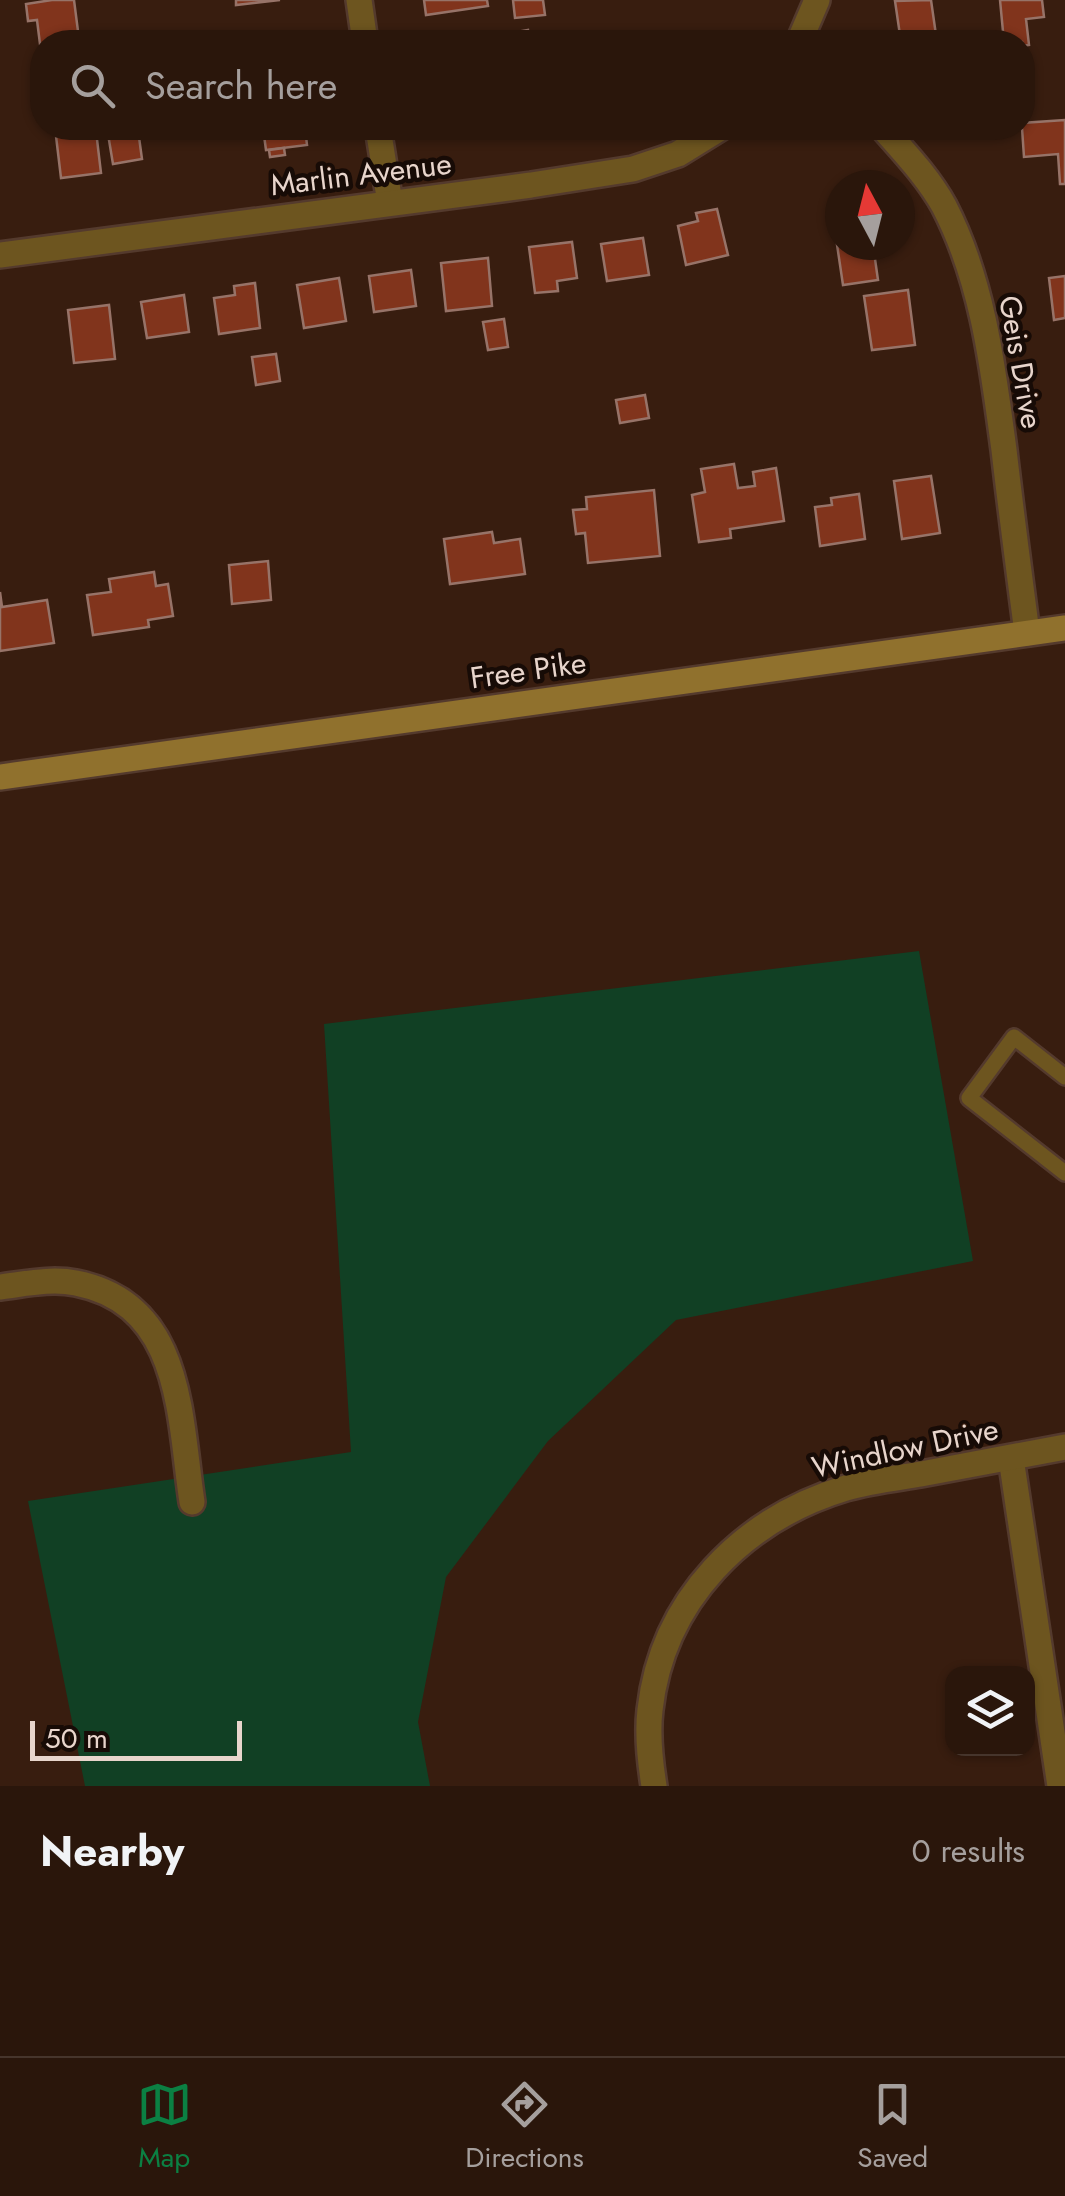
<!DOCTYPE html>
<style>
body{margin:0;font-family:Jost,sans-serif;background:#321f14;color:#f1f3f6}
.controls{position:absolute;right:30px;bottom:30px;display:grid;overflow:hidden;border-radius:20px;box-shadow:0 2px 8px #0004}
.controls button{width:90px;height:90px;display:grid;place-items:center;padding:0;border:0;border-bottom:2px solid #46352c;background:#2a160b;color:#f1f3f6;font:50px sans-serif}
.compass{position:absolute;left:825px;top:170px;width:90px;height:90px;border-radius:50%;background:#2a160b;box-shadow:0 2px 8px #0004;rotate:353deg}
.scale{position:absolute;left:30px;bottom:25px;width:212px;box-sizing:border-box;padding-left:10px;border:5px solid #e8d5cc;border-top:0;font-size:28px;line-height:35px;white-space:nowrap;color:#e8d5cc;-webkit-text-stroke:8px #170b06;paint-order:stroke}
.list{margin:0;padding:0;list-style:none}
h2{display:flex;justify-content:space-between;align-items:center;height:130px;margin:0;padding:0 40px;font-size:42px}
h2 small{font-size:32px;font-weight:400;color:#a59f9d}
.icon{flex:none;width:55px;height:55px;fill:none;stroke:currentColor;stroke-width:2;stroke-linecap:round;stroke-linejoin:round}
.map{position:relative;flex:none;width:1065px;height:1786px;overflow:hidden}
.search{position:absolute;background:#2a160b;box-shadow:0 2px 8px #0004;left:30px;right:30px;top:30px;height:110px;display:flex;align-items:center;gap:25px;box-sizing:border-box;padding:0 35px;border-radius:40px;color:#a59f9d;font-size:38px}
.sheet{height:270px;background:#2a160b}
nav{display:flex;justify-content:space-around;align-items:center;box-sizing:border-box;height:140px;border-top:2px solid #46352c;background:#2a160b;font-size:28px;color:#a59f9d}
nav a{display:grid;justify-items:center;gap:5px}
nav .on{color:#0b8043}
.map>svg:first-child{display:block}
.green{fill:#114024}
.building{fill:#81341c;stroke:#977368;stroke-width:2.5}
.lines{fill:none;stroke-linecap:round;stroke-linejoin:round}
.lane-casing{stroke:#543a2d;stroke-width:20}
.street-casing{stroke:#543a2d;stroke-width:30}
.secondary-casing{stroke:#543a2d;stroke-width:30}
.lane{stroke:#6d551f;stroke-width:15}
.street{stroke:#6d551f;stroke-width:25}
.secondary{stroke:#90712d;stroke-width:25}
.labels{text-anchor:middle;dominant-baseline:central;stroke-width:9;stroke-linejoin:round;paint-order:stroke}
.street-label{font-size:30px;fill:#e8d5cc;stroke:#170b06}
</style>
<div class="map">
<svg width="1065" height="1786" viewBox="0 0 1065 1786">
<rect width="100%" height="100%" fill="#381d0f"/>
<!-- green -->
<path class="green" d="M 919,951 L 973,1261 L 676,1320 L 548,1441 L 446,1577 L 418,1722 L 430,1786 L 85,1786 L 28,1501 L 351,1452 L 324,1024 Z"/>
<!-- building -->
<g class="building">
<path d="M 52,0 L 74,0 L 79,39 L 40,44 L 37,20 L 28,21 L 26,4 Z"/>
<path d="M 236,0 L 280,0 L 236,5 Z"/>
<path d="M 424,0 L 487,0 L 488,6 L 426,15 Z"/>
<path d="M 513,0 L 543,0 L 545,15 L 515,18 Z"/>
<path d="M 931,0 L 937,42 L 901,42 L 895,1 Z"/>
<path d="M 1000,0 L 1042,0 L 1044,17 L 1026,19 L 1029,45 L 1022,46 L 1022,42 L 1004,42 Z"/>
<path d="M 528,30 L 530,42 L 500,42 L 499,35 Z"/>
<path d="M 1065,120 L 1065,184 L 1060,184 L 1058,154 L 1024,157 L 1022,128 L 1022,123 Z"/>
<path d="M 263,128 L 305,128 L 307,145 L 266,150 Z"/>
<path d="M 138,130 L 142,159 L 113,164 L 108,134 Z"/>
<path d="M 96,131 L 101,173 L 61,178 L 56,136 Z"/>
<path d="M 284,148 L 285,155 L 270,157 L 269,150 Z"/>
<path d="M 717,209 L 728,255 L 686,265 L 678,226 L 698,221 L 696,213 Z"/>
<path d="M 840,230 L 840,245 L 873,245 L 878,280 L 843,285 L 835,231 Z"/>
<path d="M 643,238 L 649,275 L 607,281 L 601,244 Z"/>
<path d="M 572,242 L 577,278 L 557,281 L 558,291 L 535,293 L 529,247 Z"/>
<path d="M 488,258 L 492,306 L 446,311 L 441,263 Z"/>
<path d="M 411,270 L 416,306 L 374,312 L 369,276 Z"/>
<path d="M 1065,276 L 1065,318 L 1054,320 L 1049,278 Z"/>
<path d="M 339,278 L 346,321 L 304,328 L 297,285 Z"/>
<path d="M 255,283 L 260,328 L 219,334 L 214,298 L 235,295 L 234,286 Z"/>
<path d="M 908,290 L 915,345 L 872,350 L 864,296 Z"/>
<path d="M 184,295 L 189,332 L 147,338 L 141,302 Z"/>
<path d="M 109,305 L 115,359 L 74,363 L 68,310 Z"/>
<path d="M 504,319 L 508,347 L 488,350 L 483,322 Z"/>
<path d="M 276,354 L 280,381 L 256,385 L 252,357 Z"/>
<path d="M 645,395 L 649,418 L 620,423 L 616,400 Z"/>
<path d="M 734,464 L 738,488 L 755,486 L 753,472 L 776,468 L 784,521 L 730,529 L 731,538 L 699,542 L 692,495 L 705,492 L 701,469 Z"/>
<path d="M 931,476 L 940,533 L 902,539 L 894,481 Z"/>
<path d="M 654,490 L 660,556 L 588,563 L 585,533 L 576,534 L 573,510 L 587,509 L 586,497 Z"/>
<path d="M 859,494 L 865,539 L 820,546 L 815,507 L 832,505 L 831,498 Z"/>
<path d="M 492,532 L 494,543 L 520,539 L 525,574 L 450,584 L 444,539 Z"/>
<path d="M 268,561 L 271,600 L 232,604 L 229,565 Z"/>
<path d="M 154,572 L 156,586 L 168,584 L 173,616 L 148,620 L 149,627 L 93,635 L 87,595 L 111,592 L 109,579 Z"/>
<path d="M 0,592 L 2,607 L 47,600 L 54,643 L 0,651 Z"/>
</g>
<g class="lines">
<defs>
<path id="lane" d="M 1065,1077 L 1014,1037 L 969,1098 L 1065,1173"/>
<g id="street">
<path d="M 359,0 L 365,42"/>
<path d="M 799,42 L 817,0"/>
<path d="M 378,128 L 390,203"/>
<path d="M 883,128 C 904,152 928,177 944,206 C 983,281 993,368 1004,450 C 1011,511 1019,572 1027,633"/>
<path d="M 0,255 L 531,185 L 633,169 L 678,154 L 720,128"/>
<path d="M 0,1287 C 25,1284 51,1278 76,1283 C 183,1304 179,1416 192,1502"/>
<path d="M 1011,1458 L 1060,1786"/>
<path d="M 654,1786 C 650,1761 647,1735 650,1710 C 662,1600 743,1519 846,1488 C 870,1481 897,1478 921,1474 C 969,1465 1017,1456 1065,1447"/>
</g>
<path id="secondary" d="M 0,777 L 1065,628"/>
</defs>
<!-- lane casing -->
<use href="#lane" class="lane-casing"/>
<!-- street casing -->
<use href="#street" class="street-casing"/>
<!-- secondary casing -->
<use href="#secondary" class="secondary-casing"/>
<!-- lane -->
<use href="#lane" class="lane"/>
<!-- street -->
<use href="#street" class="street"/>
<!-- secondary -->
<use href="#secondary" class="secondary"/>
</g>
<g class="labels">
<!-- street labels -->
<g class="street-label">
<text transform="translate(361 174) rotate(-7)">Marlin Avenue</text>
<text transform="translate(1021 362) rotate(80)">Geis Drive</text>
<text transform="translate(528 670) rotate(-8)">Free Pike</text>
<text transform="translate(905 1448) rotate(-12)">Windlow Drive</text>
</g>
</g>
</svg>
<div class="controls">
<button><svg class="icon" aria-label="layers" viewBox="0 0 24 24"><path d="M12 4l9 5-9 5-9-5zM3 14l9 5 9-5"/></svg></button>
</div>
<svg class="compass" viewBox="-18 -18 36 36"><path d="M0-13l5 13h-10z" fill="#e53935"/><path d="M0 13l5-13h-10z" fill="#a59f9d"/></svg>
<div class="scale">50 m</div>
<div class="search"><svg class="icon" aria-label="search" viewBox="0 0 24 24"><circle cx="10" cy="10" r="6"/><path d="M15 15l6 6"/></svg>Search here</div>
</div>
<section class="sheet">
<h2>Nearby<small>0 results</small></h2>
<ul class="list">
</ul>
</section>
<nav>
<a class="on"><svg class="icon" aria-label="map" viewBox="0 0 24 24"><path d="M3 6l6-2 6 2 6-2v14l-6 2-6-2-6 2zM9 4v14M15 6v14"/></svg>Map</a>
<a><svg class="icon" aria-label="directions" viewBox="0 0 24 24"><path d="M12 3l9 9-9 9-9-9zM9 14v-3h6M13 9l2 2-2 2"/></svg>Directions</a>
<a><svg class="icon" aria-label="saved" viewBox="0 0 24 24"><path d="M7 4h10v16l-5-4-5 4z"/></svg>Saved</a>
</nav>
